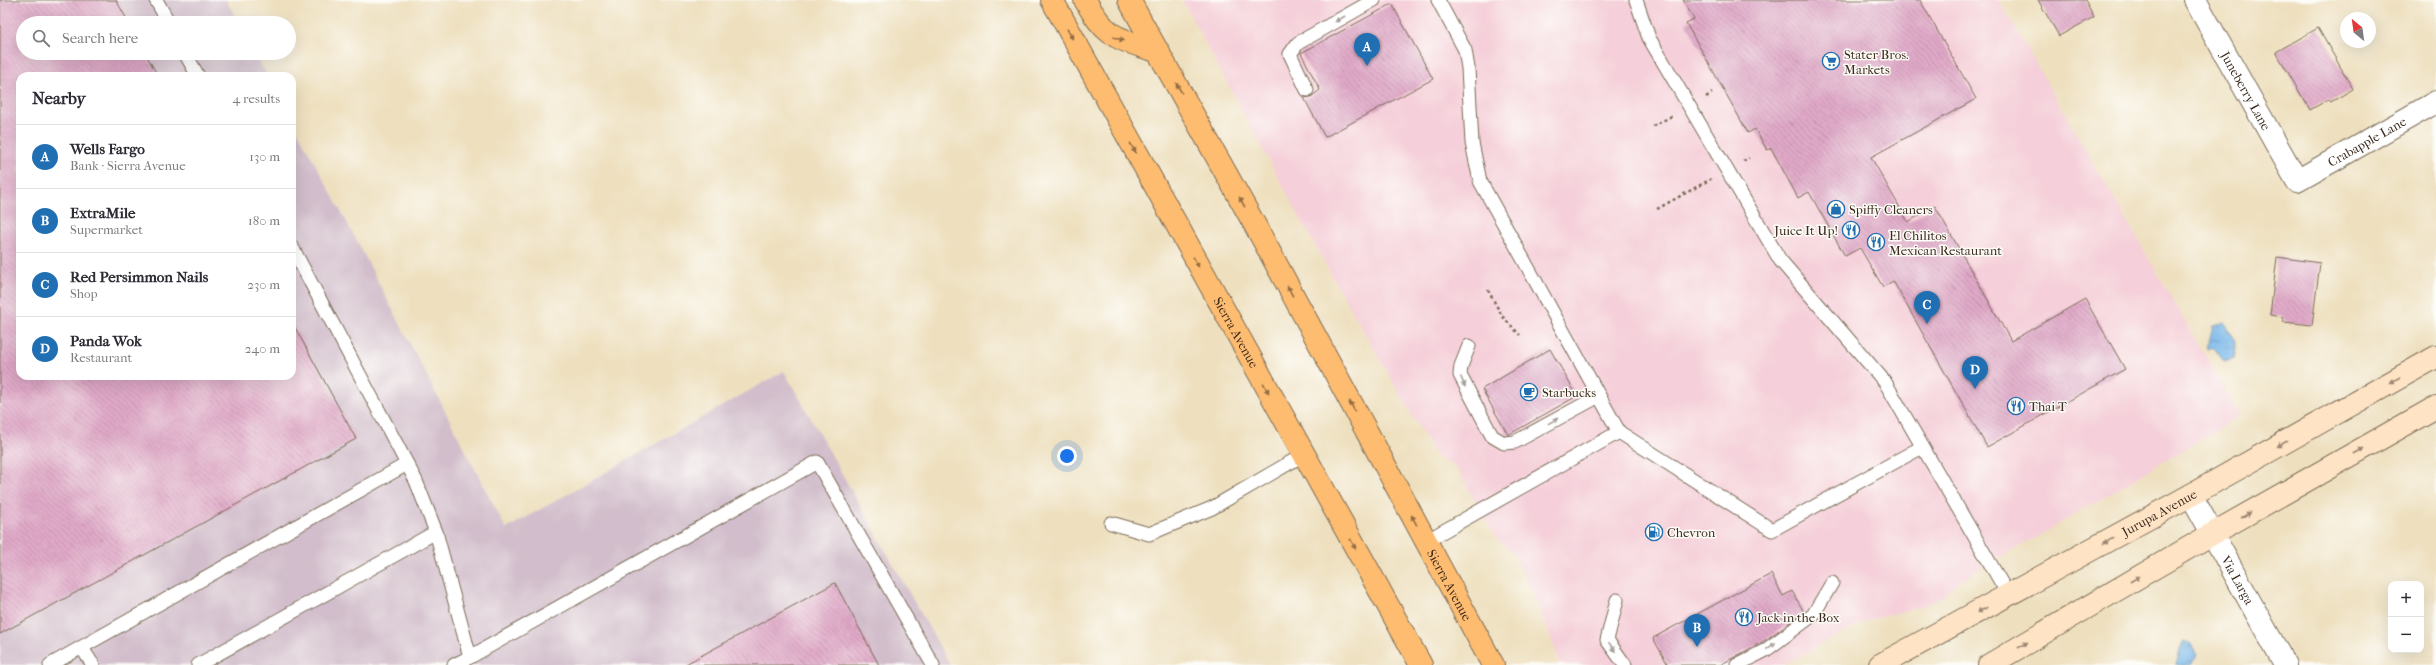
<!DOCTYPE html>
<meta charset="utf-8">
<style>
body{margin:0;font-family:"IM FELL French Canon",serif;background:#f7f7f7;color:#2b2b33}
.controls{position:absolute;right:12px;bottom:12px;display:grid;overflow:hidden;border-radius:8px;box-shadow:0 4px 16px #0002}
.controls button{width:36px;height:36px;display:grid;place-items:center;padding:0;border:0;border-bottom:1px solid #e1e1e2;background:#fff;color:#2b2b33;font:20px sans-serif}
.compass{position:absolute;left:2340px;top:12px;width:36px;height:36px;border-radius:50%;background:#fff;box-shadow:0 4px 16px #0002;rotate:331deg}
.you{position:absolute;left:1067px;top:456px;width:14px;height:14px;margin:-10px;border:3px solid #fff;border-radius:50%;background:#1a73e8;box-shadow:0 0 0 6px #1a73e833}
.badge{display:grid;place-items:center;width:26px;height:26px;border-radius:50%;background:#1f6fb2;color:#fff;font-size:13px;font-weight:700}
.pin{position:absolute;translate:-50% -33px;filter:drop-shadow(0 1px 2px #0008)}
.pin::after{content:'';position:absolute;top:21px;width:14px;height:12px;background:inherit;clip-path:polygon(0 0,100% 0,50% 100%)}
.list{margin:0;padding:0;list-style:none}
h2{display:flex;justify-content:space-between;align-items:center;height:52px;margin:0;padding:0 16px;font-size:17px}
h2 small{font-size:13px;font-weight:400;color:#7c7c81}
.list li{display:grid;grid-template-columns:26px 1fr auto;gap:12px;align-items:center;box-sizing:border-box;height:64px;padding:0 16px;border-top:1px solid #e1e1e2}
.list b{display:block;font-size:15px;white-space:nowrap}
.list p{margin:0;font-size:13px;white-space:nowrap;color:#7c7c81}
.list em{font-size:13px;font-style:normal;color:#7c7c81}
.icon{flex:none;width:22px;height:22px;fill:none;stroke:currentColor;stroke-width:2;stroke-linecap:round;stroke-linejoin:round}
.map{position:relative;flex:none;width:2436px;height:665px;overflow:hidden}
.search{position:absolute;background:#fff;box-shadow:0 4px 16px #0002;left:16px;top:16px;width:280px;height:44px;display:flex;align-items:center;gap:10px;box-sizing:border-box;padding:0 14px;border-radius:22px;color:#7c7c81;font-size:15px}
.panel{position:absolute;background:#fff;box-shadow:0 4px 16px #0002;left:16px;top:72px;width:280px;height:308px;border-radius:12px}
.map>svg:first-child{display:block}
.built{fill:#f5cfd9}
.industrial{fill:#d1bdcb}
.water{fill:url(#water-ripples);stroke:#587084}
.building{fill:url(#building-back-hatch)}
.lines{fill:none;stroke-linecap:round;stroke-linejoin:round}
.service-casing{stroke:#7a6a56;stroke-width:15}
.minor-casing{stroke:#7a6a56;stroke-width:24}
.secondary-casing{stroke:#7a6a56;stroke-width:24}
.primary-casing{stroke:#7a6a56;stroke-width:24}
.path{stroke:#7a6a56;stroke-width:2.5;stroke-dasharray:3 3;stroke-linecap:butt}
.service{stroke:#fff;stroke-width:13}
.minor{stroke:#fff;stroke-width:22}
.secondary{stroke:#fee4c5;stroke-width:22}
.primary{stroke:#fdbc6f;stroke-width:22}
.oneway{fill:#a79f9a}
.oneway2{fill:#926c42}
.oneway3{fill:#9c8772}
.labels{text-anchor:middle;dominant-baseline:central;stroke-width:3;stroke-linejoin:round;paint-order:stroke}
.poi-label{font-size:13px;fill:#3b2a1e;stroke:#fdfcf7;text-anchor:start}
.street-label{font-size:13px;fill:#3b2a1e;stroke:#fdfcf7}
</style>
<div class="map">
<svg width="2436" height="665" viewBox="0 0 2436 665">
<defs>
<pattern id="water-ripples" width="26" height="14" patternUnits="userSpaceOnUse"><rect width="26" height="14" fill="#75b5e9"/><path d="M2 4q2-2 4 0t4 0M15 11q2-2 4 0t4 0" fill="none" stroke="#6193bc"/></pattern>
<pattern id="building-back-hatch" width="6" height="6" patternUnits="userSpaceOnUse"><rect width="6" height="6" fill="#e0a9c8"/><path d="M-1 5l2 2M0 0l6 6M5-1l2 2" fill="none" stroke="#b78aa2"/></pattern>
</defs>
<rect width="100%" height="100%" fill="#fdfcf7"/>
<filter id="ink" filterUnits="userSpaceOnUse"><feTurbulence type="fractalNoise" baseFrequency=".025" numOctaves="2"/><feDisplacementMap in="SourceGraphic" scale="8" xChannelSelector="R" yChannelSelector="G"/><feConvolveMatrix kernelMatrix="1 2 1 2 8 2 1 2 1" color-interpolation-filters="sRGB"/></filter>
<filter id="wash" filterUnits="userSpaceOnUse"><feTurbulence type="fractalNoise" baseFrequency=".012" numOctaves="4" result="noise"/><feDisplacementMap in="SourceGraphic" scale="16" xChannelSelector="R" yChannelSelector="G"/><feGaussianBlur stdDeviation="0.9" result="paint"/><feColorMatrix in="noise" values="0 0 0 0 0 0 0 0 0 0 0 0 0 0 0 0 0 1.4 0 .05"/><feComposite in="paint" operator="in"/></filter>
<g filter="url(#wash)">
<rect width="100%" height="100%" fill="#eee0bf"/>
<!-- built -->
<path class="built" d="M 1182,0 L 1999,0 L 2240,416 L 2061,523 L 1962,579 L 1944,595 L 1926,605 L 1863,622 L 1783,665 L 1561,665 L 1532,590 L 1512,552 L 1496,538 L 1456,467 L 1436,457 L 1329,271 Z"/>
<!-- industrial -->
<path class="industrial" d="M 0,0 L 226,0 L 239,23 L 23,23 L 23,53 L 255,53 L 267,76 L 20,76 L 20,376 L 292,376 L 292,121 L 357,241 L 506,529 L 784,371 L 950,665 L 0,665 Z"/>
<!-- water -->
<g class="water">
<path d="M 2224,323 L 2236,341 L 2233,359 L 2224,362 L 2214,347 L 2207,349 L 2213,326 Z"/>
<path d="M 2182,641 L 2190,643 L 2197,657 L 2191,665 L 2176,665 Z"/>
</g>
<g id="blocks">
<!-- building -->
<g class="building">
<path d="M 0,0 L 116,0 L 129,23 L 23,23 L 23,53 L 145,53 L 158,76 L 20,76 L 20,376 L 292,376 L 292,322 L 356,439 L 0,634 Z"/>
<path d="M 1683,0 L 1920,0 L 1976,99 L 1871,157 L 1908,222 L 1935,206 L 2011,341 L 2085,299 L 2125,369 L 1987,447 L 1893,281 L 1883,287 L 1860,248 L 1845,256 L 1809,192 L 1798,198 L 1771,148 L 1767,150 L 1755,129 L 1748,133 L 1686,23 L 1694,19 Z"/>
<path d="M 2038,0 L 2085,0 L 2094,17 L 2059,36 Z"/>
<path d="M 1392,4 L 1433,79 L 1325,137 L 1304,98 L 1311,97 L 1320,90 L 1301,53 Z"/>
<path d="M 2318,28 L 2353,89 L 2331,102 L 2329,99 L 2310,110 L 2276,52 Z"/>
<path d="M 2277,257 L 2320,263 L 2312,325 L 2284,322 L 2282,317 L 2270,315 Z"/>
<path d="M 1550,349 L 1577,396 L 1508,435 L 1482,389 Z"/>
<path d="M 1771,574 L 1783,596 L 1792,591 L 1804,612 L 1764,641 L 1720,665 L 1668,665 L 1653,638 Z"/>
<path d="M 835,583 L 879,665 L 684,665 Z"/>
</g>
</g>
</g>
<g filter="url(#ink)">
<use href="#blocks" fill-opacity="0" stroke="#7a6a56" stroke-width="1"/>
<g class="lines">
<defs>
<g id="service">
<path d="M 156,0 L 169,23"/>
<path d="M 1438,0 L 1465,50 L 1468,68 L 1472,143 L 1480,181 L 1619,432 L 1772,530 L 1922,447"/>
<path d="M 1636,0 L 1649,38 L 1780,260 L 1885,382 L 2009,596"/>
<path d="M 185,53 L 198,76"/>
<path d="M 1307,90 L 1290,54 L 1298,43 L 1374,0"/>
<path d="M 1469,346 L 1461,366 L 1460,375 L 1492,436 L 1504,443 L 1515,442 L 1599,396"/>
<path d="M 1111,523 L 1149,534 L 1212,508 L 1303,455"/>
<path d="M 436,532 L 470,657 L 454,665"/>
<path d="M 1426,541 L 1619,432"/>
<path d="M 1617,600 L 1607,640 L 1625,665"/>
<path d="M 82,648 L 93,665"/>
<path d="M 470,657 L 817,462 L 933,665"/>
<path d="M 50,665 L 407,464"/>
<path d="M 198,665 L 436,532 L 416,481 L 292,247"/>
<path d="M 1737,665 L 1766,650 L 1813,615 L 1832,583"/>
</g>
<g id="minor">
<path id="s1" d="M 2195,0 L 2297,181 L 2436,102"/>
<path id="s2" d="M 2191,495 L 2285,665"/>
</g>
<g id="secondary">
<path id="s3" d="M 1880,665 L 2191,495 L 2436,357"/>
<path d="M 1989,665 L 2212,534 L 2436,407"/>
</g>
<g id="primary">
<path id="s4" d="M 1052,0 L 1421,665"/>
<path d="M 1085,0 C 1107,40 1118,38 1159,52"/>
<path id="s5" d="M 1129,0 L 1261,236 L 1493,665"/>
</g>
</defs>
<!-- service casing -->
<use href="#service" class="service-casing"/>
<!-- minor casing -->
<use href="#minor" class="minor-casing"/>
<!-- secondary casing -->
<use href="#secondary" class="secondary-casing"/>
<!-- primary casing -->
<use href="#primary" class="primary-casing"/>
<!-- path -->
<g class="path">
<path d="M 1706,97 L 1712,93"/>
<path d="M 1653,126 L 1672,116"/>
<path d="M 1743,161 L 1749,158"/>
<path d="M 1657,209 L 1711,179"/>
<path d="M 1488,290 L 1502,316 L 1520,335"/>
</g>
<!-- service -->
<use href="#service" class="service"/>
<!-- minor -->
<use href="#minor" class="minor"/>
<!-- secondary -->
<use href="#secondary" class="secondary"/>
<!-- primary -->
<use href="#primary" class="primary"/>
</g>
<!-- one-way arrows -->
<defs><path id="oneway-solid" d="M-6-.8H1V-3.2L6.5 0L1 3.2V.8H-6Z"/></defs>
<g class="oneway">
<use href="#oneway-solid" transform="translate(1340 19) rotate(150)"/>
<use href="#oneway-solid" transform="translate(1463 382) rotate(66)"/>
<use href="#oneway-solid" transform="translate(1553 421) rotate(-29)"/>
<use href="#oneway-solid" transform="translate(1771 646) rotate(-36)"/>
<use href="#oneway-solid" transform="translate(1612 647) rotate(54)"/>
</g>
<g class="oneway2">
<use href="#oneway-solid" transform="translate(1070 34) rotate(61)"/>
<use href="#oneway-solid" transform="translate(1119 39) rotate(19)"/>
<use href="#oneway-solid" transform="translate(1179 88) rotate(-119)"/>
<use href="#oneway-solid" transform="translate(1133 148) rotate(61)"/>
<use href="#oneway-solid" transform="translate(1242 202) rotate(-119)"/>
<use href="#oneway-solid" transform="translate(1196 262) rotate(61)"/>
<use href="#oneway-solid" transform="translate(1290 291) rotate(-118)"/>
<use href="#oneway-solid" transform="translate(1266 388) rotate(61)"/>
<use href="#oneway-solid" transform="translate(1352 406) rotate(-118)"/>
<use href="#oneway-solid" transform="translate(1414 520) rotate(-118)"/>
<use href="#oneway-solid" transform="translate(1353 544) rotate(61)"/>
</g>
<g class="oneway3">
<use href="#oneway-solid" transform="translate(2395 380) rotate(150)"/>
<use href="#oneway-solid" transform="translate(2282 444) rotate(150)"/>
<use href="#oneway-solid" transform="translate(2359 451) rotate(-30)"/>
<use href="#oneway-solid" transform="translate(2246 515) rotate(-30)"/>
<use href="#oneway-solid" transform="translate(2108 541) rotate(151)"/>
<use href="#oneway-solid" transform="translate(2135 579) rotate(-30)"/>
<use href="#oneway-solid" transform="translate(1982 610) rotate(152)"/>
<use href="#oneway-solid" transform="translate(2023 645) rotate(-30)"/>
</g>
</g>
<!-- icons -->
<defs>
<symbol id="supermarket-ring" viewBox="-11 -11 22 22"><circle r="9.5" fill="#fdfcf7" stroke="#1f6fb2" stroke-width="1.5"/><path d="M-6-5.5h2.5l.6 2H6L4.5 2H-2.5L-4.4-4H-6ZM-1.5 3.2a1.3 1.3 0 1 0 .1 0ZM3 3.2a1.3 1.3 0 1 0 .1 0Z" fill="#1f6fb2"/></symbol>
<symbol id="shop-ring" viewBox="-11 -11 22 22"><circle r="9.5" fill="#fdfcf7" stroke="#1f6fb2" stroke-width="1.5"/><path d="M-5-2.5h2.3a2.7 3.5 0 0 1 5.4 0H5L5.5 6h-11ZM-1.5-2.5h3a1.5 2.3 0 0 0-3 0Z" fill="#1f6fb2"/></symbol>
<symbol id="restaurant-ring" viewBox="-11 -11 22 22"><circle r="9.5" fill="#fdfcf7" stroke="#1f6fb2" stroke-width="1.5"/><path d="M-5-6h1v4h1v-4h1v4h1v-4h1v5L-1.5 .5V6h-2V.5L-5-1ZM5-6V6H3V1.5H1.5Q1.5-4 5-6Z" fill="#1f6fb2"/></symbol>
<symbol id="cafe-ring" viewBox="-11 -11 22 22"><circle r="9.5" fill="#fdfcf7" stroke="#1f6fb2" stroke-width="1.5"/><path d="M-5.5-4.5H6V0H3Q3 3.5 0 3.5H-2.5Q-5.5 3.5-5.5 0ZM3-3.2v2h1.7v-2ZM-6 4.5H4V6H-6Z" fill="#1f6fb2"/></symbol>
<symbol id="fuel-ring" viewBox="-11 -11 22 22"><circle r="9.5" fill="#fdfcf7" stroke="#1f6fb2" stroke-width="1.5"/><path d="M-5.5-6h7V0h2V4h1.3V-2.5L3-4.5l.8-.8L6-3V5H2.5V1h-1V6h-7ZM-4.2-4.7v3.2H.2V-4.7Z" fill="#1f6fb2"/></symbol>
</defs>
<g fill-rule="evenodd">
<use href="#supermarket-ring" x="1821" y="51" width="20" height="20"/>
<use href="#shop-ring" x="1826" y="199" width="20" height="20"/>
<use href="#restaurant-ring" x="1841" y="220" width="20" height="20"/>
<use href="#restaurant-ring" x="1866" y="232" width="20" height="20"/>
<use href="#cafe-ring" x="1519" y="382" width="20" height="20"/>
<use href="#restaurant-ring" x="2006" y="396" width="20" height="20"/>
<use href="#fuel-ring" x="1644" y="522" width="20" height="20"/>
<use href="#restaurant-ring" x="1734" y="607" width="20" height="20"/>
</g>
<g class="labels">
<!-- poi labels -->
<g class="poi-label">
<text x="1844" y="54">Stater Bros.<tspan x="1844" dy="15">Markets</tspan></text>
<text x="1849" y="209">Spiffy Cleaners</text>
<text x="1838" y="230" text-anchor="end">Juice It Up!</text>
<text x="1889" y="235">El Chilitos<tspan x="1889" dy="15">Mexican Restaurant</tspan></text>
<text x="1542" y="392">Starbucks</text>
<text x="2029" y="406">Thai T</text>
<text x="1667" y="532">Chevron</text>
<text x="1757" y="617">Jack in the Box</text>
</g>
<!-- street labels -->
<g class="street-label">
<text stroke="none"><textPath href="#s1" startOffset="104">Juneberry Lane</textPath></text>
<text stroke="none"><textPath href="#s1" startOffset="288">Crabapple Lane</textPath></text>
<text stroke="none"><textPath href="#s4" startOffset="380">Sierra Avenue</textPath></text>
<text stroke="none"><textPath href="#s3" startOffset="318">Jurupa Avenue</textPath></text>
<text stroke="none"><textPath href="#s2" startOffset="97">Via Larga</textPath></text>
<text stroke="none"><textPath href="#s5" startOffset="667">Sierra Avenue</textPath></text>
</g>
</g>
</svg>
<div class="controls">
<button>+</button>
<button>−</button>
</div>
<svg class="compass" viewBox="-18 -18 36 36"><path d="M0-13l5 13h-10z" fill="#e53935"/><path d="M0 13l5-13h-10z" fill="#7c7c81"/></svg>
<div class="you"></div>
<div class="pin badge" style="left:1367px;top:66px">A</div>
<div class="pin badge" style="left:1697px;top:647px">B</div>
<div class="pin badge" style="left:1927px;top:324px">C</div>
<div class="pin badge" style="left:1975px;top:389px">D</div>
<div class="search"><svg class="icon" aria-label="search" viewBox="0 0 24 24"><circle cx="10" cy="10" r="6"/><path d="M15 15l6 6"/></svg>Search here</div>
<section class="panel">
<h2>Nearby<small>4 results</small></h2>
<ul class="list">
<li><span class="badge">A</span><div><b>Wells Fargo</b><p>Bank · Sierra Avenue</p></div><em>130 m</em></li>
<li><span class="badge">B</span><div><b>ExtraMile</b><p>Supermarket</p></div><em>180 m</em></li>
<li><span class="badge">C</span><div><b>Red Persimmon Nails</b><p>Shop</p></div><em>230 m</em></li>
<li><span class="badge">D</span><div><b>Panda Wok</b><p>Restaurant</p></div><em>240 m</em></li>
</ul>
</section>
</div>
